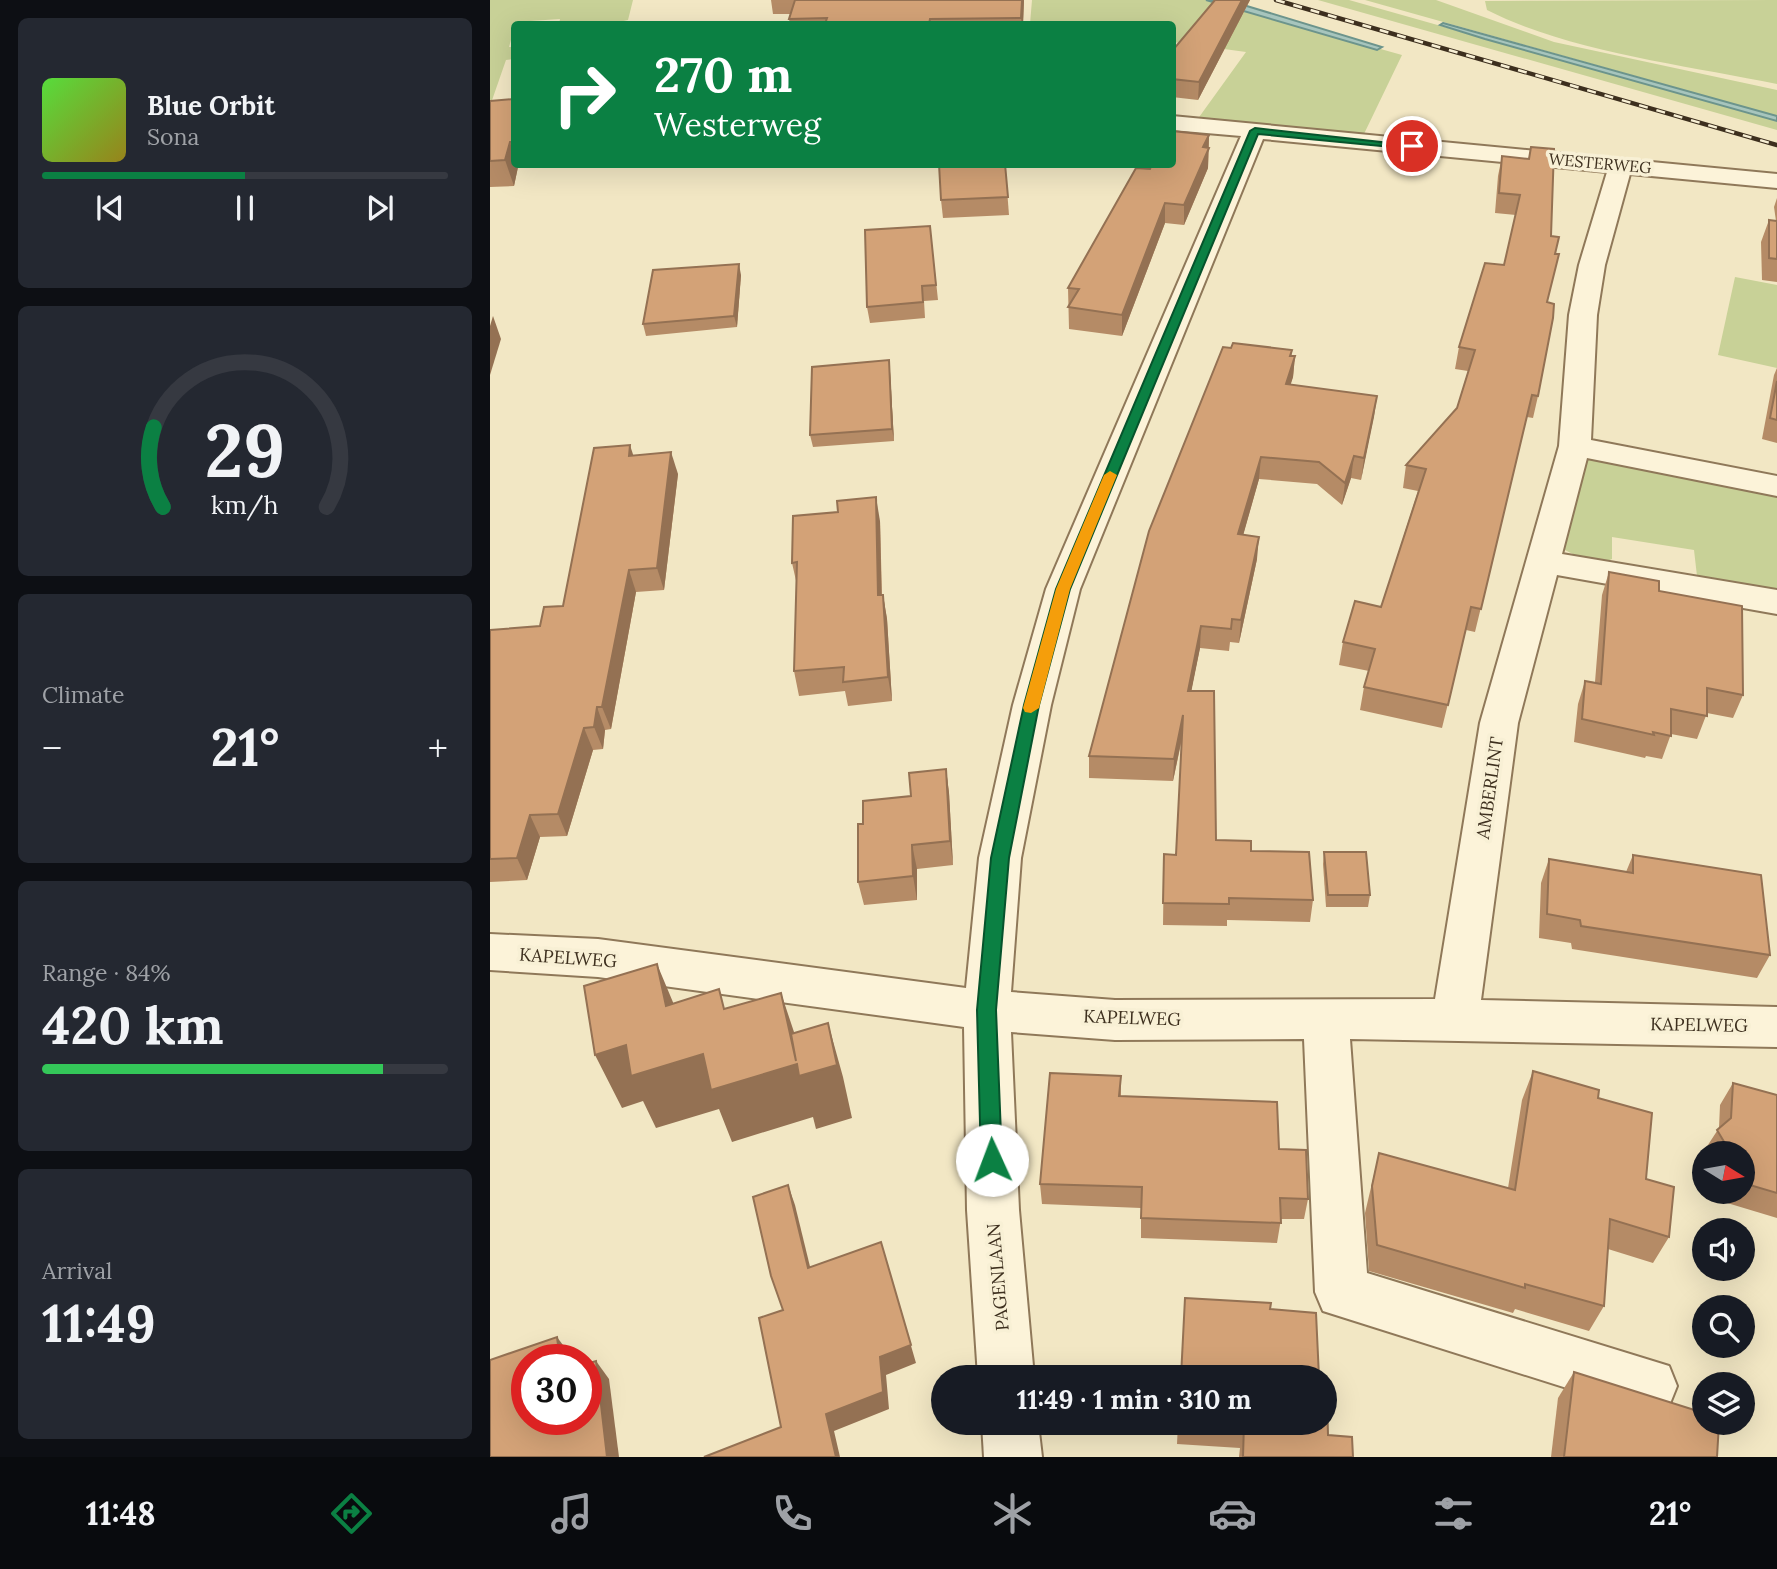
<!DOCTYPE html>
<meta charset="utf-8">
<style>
:root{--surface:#171b24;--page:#242831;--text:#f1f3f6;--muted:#9ea1a6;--line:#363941;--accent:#0b8043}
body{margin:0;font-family:Lora,serif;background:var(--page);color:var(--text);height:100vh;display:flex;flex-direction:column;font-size:26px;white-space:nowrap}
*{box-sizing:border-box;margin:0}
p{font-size:23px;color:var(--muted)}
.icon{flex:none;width:38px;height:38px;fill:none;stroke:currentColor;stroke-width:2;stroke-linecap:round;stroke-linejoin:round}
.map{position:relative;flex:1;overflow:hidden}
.details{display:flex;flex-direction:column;gap:18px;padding:18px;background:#0d0f14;width:490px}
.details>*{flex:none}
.banner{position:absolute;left:21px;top:21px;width:665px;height:147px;border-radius:7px;box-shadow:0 7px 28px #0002;background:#0b8043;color:#fff;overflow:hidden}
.needle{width:46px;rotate:101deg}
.fabs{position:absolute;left:1202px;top:1141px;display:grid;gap:14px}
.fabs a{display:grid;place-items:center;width:63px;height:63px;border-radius:50%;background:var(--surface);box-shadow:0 7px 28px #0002;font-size:35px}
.speed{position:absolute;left:21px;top:1344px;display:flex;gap:14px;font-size:35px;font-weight:700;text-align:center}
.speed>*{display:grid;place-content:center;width:91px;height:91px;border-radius:50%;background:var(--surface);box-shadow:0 7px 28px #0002;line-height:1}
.speed .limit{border:10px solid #d22;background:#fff;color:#111}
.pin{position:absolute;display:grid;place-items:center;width:60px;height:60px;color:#fff;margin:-30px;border:4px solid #fff;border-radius:50%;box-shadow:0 2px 7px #0007}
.me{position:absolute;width:77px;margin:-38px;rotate:358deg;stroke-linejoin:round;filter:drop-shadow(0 0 5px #0008)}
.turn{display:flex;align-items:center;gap:24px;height:147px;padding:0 28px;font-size:32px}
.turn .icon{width:91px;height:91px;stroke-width:2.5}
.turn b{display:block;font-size:49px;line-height:60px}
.big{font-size:52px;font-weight:700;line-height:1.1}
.details .tile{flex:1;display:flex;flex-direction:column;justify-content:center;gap:10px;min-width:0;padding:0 24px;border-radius:10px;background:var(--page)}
.details .dial{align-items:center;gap:0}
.dial svg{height:182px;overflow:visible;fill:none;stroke:var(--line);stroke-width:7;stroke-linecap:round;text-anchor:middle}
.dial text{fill:var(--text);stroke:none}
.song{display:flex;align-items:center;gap:21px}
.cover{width:84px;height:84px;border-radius:10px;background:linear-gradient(135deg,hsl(110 70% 55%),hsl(50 70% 35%))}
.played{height:7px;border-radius:4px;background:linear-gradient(90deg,var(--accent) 50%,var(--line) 50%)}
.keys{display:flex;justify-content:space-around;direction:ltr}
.heat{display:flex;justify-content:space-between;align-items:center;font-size:38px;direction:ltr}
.charge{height:10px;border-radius:5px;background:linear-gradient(90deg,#34c759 84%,var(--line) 0)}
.trip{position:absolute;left:441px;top:1365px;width:406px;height:70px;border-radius:35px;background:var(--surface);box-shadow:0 7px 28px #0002;font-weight:700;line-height:70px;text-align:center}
.menu{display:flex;height:112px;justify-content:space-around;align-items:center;background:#090b0e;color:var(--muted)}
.menu .icon{width:49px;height:49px}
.menu .selected{color:var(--accent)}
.menu b{font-size:32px;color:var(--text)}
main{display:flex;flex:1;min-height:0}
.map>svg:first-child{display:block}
.green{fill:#c8d197}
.water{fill:#a7c5bd;stroke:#6c948c;stroke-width:2}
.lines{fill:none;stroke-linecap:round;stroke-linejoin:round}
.minor-casing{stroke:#8f7859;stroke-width:4}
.minor{fill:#fcf3d9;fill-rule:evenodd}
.rail-casing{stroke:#3d2f1e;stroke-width:4.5}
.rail{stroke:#f8f0d5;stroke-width:2.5;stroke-dasharray:9;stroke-linecap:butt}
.wall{fill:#b58b66}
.shaded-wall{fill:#947153}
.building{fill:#d3a277;stroke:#947153;stroke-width:2}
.route{fill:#0b8043;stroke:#07532c;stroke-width:2}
.slow{fill:#f59e0b}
.labels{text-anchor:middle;stroke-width:7;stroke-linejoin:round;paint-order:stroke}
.far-street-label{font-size:16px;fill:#3d2f1e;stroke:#f8f0d5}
.street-label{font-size:18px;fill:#3d2f1e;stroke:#f8f0d5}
</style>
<main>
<section class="details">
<div class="tile">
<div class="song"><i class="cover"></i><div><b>Blue Orbit</b><p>Sona</p></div></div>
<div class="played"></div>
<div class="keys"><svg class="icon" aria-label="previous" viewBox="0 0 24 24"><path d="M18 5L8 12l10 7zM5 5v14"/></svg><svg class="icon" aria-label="pause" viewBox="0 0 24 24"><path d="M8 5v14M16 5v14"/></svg><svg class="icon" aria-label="next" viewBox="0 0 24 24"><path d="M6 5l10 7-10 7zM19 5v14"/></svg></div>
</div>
<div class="tile dial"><svg viewBox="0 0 100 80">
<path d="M14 69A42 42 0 1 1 86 69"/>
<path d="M14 69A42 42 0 0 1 10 34" stroke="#0b8043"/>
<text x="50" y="56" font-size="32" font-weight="700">29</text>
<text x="50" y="72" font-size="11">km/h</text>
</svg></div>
<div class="tile"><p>Climate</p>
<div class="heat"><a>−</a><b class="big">21°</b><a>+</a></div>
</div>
<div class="tile"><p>Range · 84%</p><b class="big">420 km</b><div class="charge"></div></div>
<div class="tile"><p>Arrival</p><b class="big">11:49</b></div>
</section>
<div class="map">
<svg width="1287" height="1457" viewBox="0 0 1287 1457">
<rect width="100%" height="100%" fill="#f2e7c4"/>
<g class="green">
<polygon points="0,0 143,0 138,20 129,22 69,24 70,19 26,22 19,47 24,47 24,59 16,60 0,106"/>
<polygon points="542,0 716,0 912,55 873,136 707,120 756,52 683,42 682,24 540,24"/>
<polygon points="828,0 859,0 1287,121 1287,130"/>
<polygon points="875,0 946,0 1064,42 1287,90 1287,116"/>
<path d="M1287,0V84C1196,65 1080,52 997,10L995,1Z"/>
<polygon points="1245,277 1287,285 1287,368 1228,355"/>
<path d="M1108,458L1287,493V592L1207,576L1204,550L1122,537V559C1105,567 1091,558 1075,550L1072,540L1089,467L1097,460Z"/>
</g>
<g class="water">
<polygon points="716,0 737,0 892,47 887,50"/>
<polygon points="953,23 1287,116 1287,121 995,39 950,25"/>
</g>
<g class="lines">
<defs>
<g id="minor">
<path d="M682,116L1287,174V188L1140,174L1115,265L1107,315L1101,440L1287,476V496L1097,458L1072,554L1287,590V614L1067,575L1028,723L991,1000L1287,1007V1047L860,1039L877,1273L1179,1366L1187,1386L1179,1406L1159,1414L833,1311L825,1292L814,1039L625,1040L521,1032L529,1210L544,1377H488L477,1210L474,1027L108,977L0,970V934L108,939L476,988L489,858L523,705L556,589L751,136L682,130ZM773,139L1117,172L1089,265L1079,315L1069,446L990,723L945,999L625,1000L521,992L531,858L561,705L590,589Z"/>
<polygon points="492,1423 548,1423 552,1457 494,1457"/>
</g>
</defs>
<use href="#minor" class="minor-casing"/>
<use href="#minor" class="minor"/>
<defs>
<polyline id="rail" points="786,0 1287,145"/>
</defs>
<use href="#rail" class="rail-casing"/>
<use href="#rail" class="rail"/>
</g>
<g class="wall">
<polygon points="281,0 534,0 533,24 300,24 299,19 301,14 283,14"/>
<polygon points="725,0 760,0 708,100 682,97 682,51"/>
<polygon points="24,99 24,164 69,164 28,167 24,186 0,187 0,101"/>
<polygon points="719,135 718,168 694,225 675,223 632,336 579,329 578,288 660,169"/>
<polygon points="1012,156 1039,159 1057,303 1048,396 1043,418 1037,417 985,632 976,630 952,728 870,710 874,687 879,671 849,665 853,642 891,607 928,491 913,488 916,465 967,408 978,371 965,369 969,347 1014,265 1026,215 1005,213 1008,176"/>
<polygon points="515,164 519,215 453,218 451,200"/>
<polygon points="1287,198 1287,282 1272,280 1271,242 1279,220 1286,221 1284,207"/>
<polygon points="440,226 448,300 434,301 435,318 380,323 377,307"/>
<polygon points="251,275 247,327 156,336 153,324"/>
<polygon points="741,348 802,350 801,356 805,356 803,377 800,385 887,396 871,480 861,478 852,505 827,484 769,479 753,535 767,559 749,643 740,642 739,651 710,648 701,691 726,840 761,851 823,900 820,922 737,920 737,926 673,925 674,854 686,855 692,739 683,781 599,778 599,756"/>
<polygon points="1287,368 1287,443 1272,439 1284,375"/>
<polygon points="400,372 404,441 323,447 320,435"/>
<polygon points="143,455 188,474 174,590 146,592 121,729 115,730 113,749 103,750 77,836 50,837 37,880 0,882 0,630 50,626 73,606"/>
<polygon points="390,521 392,595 393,595 397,619 402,701 358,706 355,691 309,696 304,671 307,585 302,563"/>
<polygon points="1119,572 1169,591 1253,695 1243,718 1217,713 1207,739 1181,734 1172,759 1156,756 1155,758 1084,742 1088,704 1095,681 1105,682 1112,595"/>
<polygon points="456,769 459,793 463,865 427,869 427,900 374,905 368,882 373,824 421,796"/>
<polygon points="834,852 880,895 878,907 836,907 833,864"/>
<polygon points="1143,855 1280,955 1267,978 1082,949 1081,943 1049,938 1051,883 1059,859 1136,872"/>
<polygon points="1043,1071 1108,1098 1156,1179 1179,1237 1163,1263 1118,1249 1114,1306 1099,1331 1025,1309 1023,1313 879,1271 875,1213 889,1153 1018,1188 1032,1100"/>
<polygon points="631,1076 631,1096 789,1149 818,1199 814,1219 791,1219 787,1243 651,1238 651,1208 552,1204 550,1184"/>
<polygon points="1243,1083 1287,1095 1287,1218 1224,1199 1225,1192 1253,1192 1253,1153 1216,1153 1214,1151 1229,1128 1230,1105"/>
<polygon points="1084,1372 1227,1457 1061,1457 1068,1398"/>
<polygon points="688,1423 835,1423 838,1435 863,1457 749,1457 750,1448 687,1444"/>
</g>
<g class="shaded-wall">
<polygon points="532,0 534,0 533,24 532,24 531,18"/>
<polygon points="752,0 760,0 708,100 709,82"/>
<polygon points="719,135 718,168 694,225 694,205 713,147"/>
<polygon points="20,142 24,155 24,164 28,164 28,167 24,186 15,160"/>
<polygon points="675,203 675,223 632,336 632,315"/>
<polygon points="249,264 251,275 247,327 244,316"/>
<polygon points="3,316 11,339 0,375 0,326"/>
<polygon points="802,350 800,371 805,356 803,377 794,406 796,384"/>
<polygon points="399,360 400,372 404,441 402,429"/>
<polygon points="887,396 884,417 871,480 874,458"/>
<polygon points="140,445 147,467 139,456"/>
<polygon points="181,452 188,474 174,590 167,568"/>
<polygon points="864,456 861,478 852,505 855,483"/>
<polygon points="771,457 769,479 747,557 748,534"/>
<polygon points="386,497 390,521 392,619 388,595"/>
<polygon points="769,537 767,559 749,643 751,620"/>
<polygon points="139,570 146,592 121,729 112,707"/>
<polygon points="393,595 397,619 402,701 398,677"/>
<polygon points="711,626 710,648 697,713 698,691"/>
<polygon points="107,707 115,730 113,749 104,727"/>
<polygon points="693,715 692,737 683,781 684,759"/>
<polygon points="94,728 103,750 77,836 68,814"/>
<polygon points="456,769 459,793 463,865 460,841"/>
<polygon points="40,815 50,837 37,880 27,858"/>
<polygon points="422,845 427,869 427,900 423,876"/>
<polygon points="167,964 190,1019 213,1054 306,1061 291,993 309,1047 338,1023 353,1077 362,1118 326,1129 323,1117 242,1142 229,1109 166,1128 153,1101 132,1108 105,1055 136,1045 176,1006"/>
<polygon points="298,1185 305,1205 325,1287 318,1268"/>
<polygon points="391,1242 426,1363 396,1375 399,1409 344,1431 350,1457 346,1457 336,1414 390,1357"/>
<polygon points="67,1337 81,1356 82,1360 70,1360"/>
<polygon points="106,1361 119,1379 129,1457 117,1457"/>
</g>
<g class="building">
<polygon points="305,0 532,0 531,18 440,19 439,24 335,24 337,18 299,19"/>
<polygon points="725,0 752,0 709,82 682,79 682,51"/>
<polygon points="24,99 24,142 20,142 15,160 0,161 0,101"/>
<polygon points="682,131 719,135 713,147 719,148 694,205 675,203 632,315 578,307 589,289 578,288 646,168 660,169 662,164 682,164"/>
<polygon points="1041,147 1064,149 1061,236 1069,237 1065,254 1069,254 1057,302 1064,304 1063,318 1048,396 1042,395 991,609 981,607 958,705 874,687 885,649 853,642 865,601 891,607 936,469 916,465 967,408 985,350 969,347 995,263 1014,265 1030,195 1009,193 1012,156 1039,159"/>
<polygon points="449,164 515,164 518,197 451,200"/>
<polygon points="1279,220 1287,221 1287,259 1279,258"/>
<polygon points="440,226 446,285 432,286 433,302 377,307 375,230"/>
<polygon points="249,264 244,316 153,324 163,270"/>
<polygon points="743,343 802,350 800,356 805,356 796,384 887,396 874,458 864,456 855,483 829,462 771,457 748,534 769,537 751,620 742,619 741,629 711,626 698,691 724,691 726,840 761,841 761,851 819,852 823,900 739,898 739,904 673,903 674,854 686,855 693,715 684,759 599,756 659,531 733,347 741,348"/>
<polygon points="399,360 402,429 320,435 322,367"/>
<polygon points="1287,381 1287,420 1280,418"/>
<polygon points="140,445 139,456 181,452 167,568 139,570 112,707 107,707 104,727 94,728 68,814 40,815 27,858 0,859 0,630 50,626 54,607 73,606 104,448"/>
<polygon points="386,497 388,595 393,595 398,677 353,682 354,667 304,671 307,562 302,563 303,516 348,512 347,501"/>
<polygon points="1119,572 1169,581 1169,591 1252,606 1253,695 1217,688 1217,716 1181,709 1181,736 1163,732 1164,735 1092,719 1095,681 1111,684"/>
<polygon points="456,769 460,841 422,845 423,876 368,882 368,824 373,824 373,801 421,796 419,773"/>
<polygon points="834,852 876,852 880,895 838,895"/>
<polygon points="1143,855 1271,875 1280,955 1091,926 1090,920 1057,914 1059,859 1143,873"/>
<polygon points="167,964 176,1006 229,989 234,1009 291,993 306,1061 301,1034 338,1023 347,1065 309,1076 307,1064 221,1090 213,1054 141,1076 136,1045 105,1055 94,986"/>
<polygon points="1043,1071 1109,1090 1108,1098 1162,1113 1156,1179 1184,1187 1179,1237 1120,1219 1114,1306 1035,1284 1035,1288 887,1245 882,1186 889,1153 1025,1190"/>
<polygon points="560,1073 631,1076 629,1096 787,1102 789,1149 816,1150 818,1199 790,1198 791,1223 651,1218 652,1187 550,1184"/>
<polygon points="1243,1083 1287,1095 1287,1193 1253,1183 1253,1153 1239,1153 1239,1150 1227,1130 1241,1118"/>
<polygon points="298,1185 318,1268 391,1242 421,1345 390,1357 393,1392 336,1414 346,1457 214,1457 291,1427 269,1318 293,1310 281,1276 263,1197"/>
<polygon points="695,1298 781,1303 780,1309 826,1313 829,1377 691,1377"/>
<polygon points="67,1337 70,1360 37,1360 37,1419 96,1419 96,1364 106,1361 117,1457 0,1457 0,1360"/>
<polygon points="1084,1372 1214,1413 1214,1423 1229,1423 1227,1457 1074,1457"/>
<polygon points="835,1395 837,1395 838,1435 862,1437 863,1457 753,1457 754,1423 835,1423"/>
</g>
<polygon class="route" points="765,128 927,146 922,149 768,134 580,589 549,705 519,858 506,1010 512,1160 509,1167 502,1170 494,1167 491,1160 487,1010 501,858 534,705 566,589 760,131"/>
<polygon class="slow" points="620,471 627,475 580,589 549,708 541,713 535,712 533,708 566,589 614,475"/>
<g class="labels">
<g class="far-street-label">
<text transform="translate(1110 163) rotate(5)" y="6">WESTERWEG</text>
</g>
<g class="street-label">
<text transform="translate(1000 788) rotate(-82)" y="6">AMBERLINT</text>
<text transform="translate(78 958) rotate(4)" y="6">KAPELWEG</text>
<text transform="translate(642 1018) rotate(2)" y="6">KAPELWEG</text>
<text transform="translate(1209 1025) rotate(1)" y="6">KAPELWEG</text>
<text transform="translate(508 1277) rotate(-95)" y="6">PAGENLAAN</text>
</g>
</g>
</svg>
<div class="fabs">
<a><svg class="needle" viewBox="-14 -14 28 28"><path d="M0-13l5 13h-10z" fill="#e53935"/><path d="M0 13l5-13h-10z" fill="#9ea1a6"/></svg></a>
<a><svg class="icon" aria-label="sound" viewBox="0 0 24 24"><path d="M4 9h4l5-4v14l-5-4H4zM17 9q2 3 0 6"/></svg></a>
<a><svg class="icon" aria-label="search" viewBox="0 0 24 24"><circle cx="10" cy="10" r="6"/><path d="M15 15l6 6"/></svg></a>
<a><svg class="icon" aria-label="layers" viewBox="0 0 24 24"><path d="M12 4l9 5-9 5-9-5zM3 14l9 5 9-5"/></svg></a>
</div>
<div class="speed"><div class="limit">30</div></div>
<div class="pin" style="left:922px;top:146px;background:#d93025"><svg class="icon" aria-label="arrive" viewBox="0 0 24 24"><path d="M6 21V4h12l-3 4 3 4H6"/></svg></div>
<svg class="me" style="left:502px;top:1160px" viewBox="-20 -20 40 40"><circle r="19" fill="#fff"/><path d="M0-13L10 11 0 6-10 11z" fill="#0b8043"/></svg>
<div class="trip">11:49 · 1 min · 310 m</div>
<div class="banner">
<div class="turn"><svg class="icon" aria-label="right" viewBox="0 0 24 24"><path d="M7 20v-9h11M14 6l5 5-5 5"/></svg><div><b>270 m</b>Westerweg</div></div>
</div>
</div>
</main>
<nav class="menu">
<b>11:48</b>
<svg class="icon selected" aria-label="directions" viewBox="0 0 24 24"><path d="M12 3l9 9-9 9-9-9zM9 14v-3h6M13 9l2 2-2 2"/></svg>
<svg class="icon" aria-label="music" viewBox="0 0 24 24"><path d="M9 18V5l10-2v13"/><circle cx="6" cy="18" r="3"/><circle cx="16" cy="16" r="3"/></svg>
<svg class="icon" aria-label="phone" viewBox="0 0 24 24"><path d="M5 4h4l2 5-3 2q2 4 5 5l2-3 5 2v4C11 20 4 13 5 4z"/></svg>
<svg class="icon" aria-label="climate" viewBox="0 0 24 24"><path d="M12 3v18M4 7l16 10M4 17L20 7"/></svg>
<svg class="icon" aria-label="car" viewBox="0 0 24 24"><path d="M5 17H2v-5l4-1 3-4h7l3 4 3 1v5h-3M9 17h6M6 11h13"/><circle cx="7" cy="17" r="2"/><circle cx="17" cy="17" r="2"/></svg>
<svg class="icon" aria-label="filters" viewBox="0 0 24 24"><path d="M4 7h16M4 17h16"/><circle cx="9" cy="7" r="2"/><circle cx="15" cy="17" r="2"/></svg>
<b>21°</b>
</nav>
